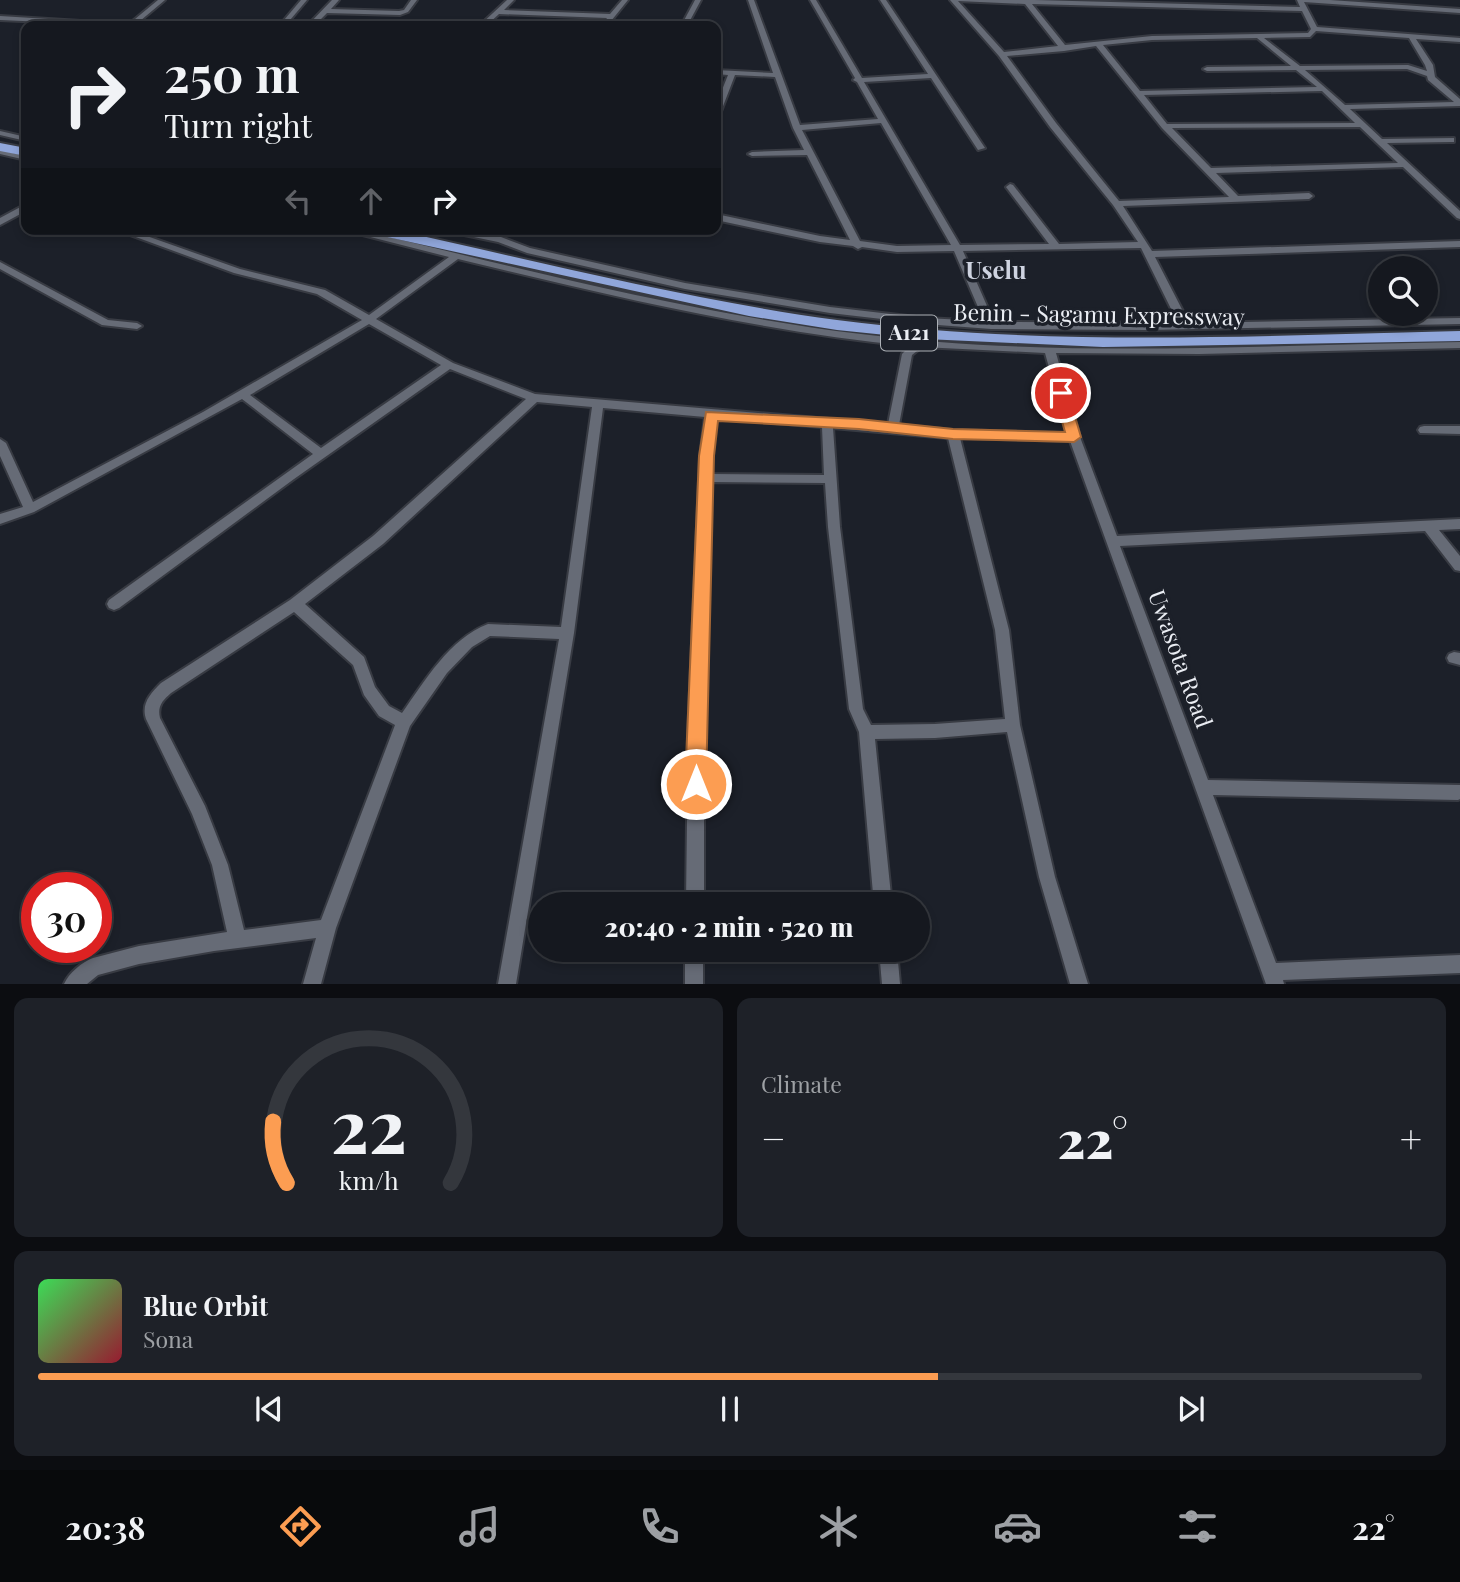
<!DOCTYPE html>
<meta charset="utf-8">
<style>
:root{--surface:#15181f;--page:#1e2128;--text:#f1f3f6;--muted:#9da0a4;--line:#34373d;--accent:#fc9d52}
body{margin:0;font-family:"Playfair Display",serif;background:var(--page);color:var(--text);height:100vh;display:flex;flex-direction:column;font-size:26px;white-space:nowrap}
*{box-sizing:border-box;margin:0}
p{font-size:23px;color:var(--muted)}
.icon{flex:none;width:38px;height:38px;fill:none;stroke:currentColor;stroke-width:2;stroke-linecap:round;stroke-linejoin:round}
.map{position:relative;height:984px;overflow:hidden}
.panel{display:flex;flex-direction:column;gap:14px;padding:14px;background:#0c0d11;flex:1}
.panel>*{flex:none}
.hud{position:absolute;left:21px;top:21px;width:700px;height:214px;border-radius:14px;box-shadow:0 4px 10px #0003,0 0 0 2px var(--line);background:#15181f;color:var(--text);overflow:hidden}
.controls{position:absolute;left:1368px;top:256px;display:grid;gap:14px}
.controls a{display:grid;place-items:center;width:70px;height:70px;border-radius:50%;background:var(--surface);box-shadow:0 4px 10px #0003,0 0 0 2px var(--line);font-size:35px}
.speed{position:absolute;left:21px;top:872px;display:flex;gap:14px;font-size:35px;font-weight:700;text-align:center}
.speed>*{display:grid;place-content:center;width:91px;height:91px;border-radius:50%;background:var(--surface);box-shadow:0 4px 10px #0003,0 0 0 2px var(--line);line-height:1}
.speed .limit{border:10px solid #d22;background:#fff;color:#111}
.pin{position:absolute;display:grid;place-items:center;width:60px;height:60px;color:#fff;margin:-30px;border:4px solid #fff;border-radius:50%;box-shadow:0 2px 7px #0007}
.me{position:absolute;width:77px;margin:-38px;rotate:0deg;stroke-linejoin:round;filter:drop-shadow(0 0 5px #0008)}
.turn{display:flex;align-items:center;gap:24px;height:147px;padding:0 28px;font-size:32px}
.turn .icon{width:91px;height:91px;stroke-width:2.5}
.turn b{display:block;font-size:49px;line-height:60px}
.lanes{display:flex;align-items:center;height:66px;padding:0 28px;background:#0003;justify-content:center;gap:35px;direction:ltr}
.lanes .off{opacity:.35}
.big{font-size:52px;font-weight:800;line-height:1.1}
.panel .widget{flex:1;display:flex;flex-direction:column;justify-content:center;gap:10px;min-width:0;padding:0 24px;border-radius:14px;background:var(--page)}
.panel .dial{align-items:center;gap:0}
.dial svg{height:182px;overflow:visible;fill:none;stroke:var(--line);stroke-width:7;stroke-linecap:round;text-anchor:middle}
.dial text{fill:var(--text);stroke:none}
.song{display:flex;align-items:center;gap:21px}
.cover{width:84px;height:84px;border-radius:10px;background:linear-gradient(135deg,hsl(130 70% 55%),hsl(350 70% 35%))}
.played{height:7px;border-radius:4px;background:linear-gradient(90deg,var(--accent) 65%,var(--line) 65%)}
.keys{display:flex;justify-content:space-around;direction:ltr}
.heat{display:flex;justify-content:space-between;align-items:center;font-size:38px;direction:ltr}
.panel .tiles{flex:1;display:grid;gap:14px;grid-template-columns:1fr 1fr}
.widget:last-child{grid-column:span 2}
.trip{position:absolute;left:528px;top:892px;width:402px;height:70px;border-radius:35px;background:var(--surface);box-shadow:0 4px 10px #0003,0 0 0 2px var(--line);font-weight:800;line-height:70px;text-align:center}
.tab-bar{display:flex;height:112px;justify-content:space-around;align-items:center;background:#080a0c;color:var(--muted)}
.tab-bar .icon{width:49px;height:49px}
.tab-bar .current{color:var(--accent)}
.tab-bar b{font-size:32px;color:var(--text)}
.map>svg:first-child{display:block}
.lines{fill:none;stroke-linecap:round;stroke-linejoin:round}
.minor-casing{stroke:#383b43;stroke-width:4}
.trunk-casing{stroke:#383b43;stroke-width:4}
.minor{fill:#666b76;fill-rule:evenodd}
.trunk{fill:#90a6da;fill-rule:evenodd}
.route{fill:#fc9d52;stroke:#a46635;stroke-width:2}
.labels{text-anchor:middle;stroke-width:7;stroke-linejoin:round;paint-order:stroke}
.shield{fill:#1c2029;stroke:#acb0b6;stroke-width:2}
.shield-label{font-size:21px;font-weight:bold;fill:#eaedf3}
.street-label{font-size:23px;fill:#eaedf3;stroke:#1c2029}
.far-district-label{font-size:24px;font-weight:bold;fill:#ced3e0;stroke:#1c2029}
</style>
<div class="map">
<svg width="1460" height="984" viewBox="0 0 1460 984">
<rect width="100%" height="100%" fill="#1c2029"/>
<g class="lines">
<defs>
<g id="minor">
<polygon points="158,0 165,0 134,26 0,20 0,16 129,24"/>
<polygon points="301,0 307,0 285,26 279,26"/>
<polygon points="332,0 339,0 331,9 399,11 404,10 411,0 417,0 408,12 400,15 327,13 314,26 307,26"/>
<polygon points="507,0 514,0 504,10 610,14 622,0 628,0 607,26 601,26 607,18 499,14 486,26 479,26"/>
<polygon points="695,0 701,0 687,26 681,26"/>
<path d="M748,0H754L800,125L878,119L857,82L853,80L855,78L810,0H816L862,78L928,74L880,0H886L985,148L978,150L931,78L864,82L960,245L1049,244L1006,187L1010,184L1013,185L1059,244L1138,242L1113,205L1050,127L999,56L950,0H1035L1300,7L1297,0H1330L1460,9V13L1304,2L1317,27L1460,38V42L1416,39L1433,65L1435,77L1460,99V106L1350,109L1382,139L1454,138V142H1451L1387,143L1460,211V219L1457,218L1403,167L1216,173L1238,196L1309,193L1313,196L1309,199L1123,206L1152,251L1460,241V247L1155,257L1189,323L1460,318V324L1147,330L991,329L925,324L830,313L685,289L527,253L498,242L445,231L444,229H463L501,237L530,248L685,283L830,307L925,318L984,321L954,251L897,252L862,247L858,249L853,246L820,242L716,220V214L820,236L850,240L807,155L752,156L748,154L752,152L804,150L793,128L775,77L735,75L720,114L716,116V105L728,75L716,74V70L773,73ZM958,1L1025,4L1058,46L1004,52ZM1032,4L1302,11L1311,29L1308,33L1152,36L1065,45ZM1316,31L1409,38L1425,65L1427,71L1408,65L1300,66L1264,38L1310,37ZM1257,38L1291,66L1207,67L1203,69L1207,71L1296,70L1317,87L1140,91L1103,45L1152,40ZM1096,46L1162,128L1229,197L1119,201L1056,123L1007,56L1064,51ZM1407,69L1427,76L1428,80L1454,102L1345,105L1305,70ZM1322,91L1355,123L1167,124L1144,95ZM881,123L951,245L897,246L860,241L802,130ZM1360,127L1398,163L1211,168L1172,128ZM1141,248L1178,323L994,322L963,251Z"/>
<polygon points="0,131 26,137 26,141 0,135"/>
<polygon points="0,150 26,156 26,160 0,154"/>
<polygon points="26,204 26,211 0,225 0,218"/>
<path d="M114,229H127L240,269L325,290L369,315L449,257L339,229H356C523,269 690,313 861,334C1057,359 1262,345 1460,342V348L1199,354L1056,353L1080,437L1117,536L1460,519V529L1439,530L1460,556V571L1455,570L1425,531L1120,546L1208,780L1460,785V799L1458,800L1213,795L1276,963L1460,955V973L1283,980L1284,984H1266L1070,441L960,438L1009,630L1020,725L1055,877L1088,984H1070L1039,877L1007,732L935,738L875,739L892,905H874L859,732L849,709L828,527L825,483L711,482L704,736V905H686L688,736L700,456L705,417L603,408L574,633L516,984H498L559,639L490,636L472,647L447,673L410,726L336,928L321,984H303L316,938L214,951L139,964L98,975L87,984H64C69,973 82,962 93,958L139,946L227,932L212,865L192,814L146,719C141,704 150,694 161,683L290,600L373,536L526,399L450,369L294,479L119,608L114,610L109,608L107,604L109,600L313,454L242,399L34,512L0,524V514L23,507L0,456V439L6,443L33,502L203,412L362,320L317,294L234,273ZM458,259C607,295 757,331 910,346L902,354L888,424L535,394L453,363L376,319ZM369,324L441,365L321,448L250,395ZM922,347L1045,353L1067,433L953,430L899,425L912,355ZM537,402L592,407L561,627L488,624C449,639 425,681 402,713L389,706L375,687L364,657L305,604L383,544ZM716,418L822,427L824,475L711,474ZM833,428L948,438L995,630L1005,719L935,724L871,725L863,709L840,527ZM294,612L353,665L364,695L379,716L395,725L321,920L244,930L228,865L205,806L160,718C157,706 163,700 171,693Z"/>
<polygon points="0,262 108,320 137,323 142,326 137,329 102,325 0,269"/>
<polygon points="1424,426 1460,426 1460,434 1420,433 1418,430 1420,427"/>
<polygon points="1454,652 1460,653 1460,665 1449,662 1447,658 1449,654"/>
<rect x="685" y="950" width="18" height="34"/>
<polygon points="879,950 897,950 900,984 882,984"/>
</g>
<g id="trunk">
<polygon points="0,143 26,148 26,156 0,151"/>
<path d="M362,229H390C537,261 689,300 837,320C1043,347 1253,336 1460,331V341L1103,347L925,339L837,330L749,316L369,233Z"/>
</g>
</defs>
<use href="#minor" class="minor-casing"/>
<use href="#trunk" class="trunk-casing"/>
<use href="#minor" class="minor"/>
<use href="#trunk" class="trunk"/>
</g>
<polygon class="route" points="1061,388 1068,393 1081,437 1074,442 953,439 859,429 718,421 714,456 706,784 703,791 696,794 688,791 685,784 699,456 706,412 859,419 953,429 1065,432 1054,393"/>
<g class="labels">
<rect class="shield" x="881" y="315.5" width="56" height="35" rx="5"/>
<g class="shield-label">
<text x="909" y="340">A121</text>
</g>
<g class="street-label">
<text transform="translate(1099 315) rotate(1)" y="8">Benin - Sagamu Expressway</text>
<text transform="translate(1180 659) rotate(70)" y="8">Uwasota Road</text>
</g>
<g class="far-district-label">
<text x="996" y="279">Uselu</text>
</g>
</g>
</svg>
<div class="controls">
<a><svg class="icon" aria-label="search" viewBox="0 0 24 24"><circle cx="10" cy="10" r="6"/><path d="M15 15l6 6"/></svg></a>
</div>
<div class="speed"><div class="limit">30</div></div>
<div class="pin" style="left:1061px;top:393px;background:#d93025"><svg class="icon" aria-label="arrive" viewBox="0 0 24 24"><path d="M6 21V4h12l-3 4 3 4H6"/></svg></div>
<svg class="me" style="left:696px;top:784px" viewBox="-20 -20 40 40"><circle r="17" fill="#fc9d52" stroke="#fff" stroke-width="3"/><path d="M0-11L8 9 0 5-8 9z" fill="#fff"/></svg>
<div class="trip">20:40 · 2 min · 520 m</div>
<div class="hud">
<div class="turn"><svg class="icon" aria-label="right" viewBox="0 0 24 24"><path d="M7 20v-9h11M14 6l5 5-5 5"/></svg><div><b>250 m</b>Turn right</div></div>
<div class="lanes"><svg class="icon off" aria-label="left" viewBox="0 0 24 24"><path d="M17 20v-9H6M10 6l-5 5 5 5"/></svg><svg class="icon off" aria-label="ahead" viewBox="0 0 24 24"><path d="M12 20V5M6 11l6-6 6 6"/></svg><svg class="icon" aria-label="right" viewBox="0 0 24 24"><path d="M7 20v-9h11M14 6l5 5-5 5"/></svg></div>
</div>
</div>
<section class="panel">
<div class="tiles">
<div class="widget dial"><svg viewBox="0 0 100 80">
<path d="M14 69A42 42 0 1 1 86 69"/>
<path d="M14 69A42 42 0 0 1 8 42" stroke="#fc9d52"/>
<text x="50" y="56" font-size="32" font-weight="700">22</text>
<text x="50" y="72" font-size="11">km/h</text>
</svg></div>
<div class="widget"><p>Climate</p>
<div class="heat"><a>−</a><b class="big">22°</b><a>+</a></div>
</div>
<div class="widget">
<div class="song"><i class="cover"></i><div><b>Blue Orbit</b><p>Sona</p></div></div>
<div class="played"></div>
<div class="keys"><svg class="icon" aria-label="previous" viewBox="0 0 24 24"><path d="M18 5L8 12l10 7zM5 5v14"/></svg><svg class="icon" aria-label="pause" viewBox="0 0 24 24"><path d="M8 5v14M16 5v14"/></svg><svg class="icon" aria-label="next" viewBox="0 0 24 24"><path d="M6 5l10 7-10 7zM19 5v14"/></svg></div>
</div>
</div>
</section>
<nav class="tab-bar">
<b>20:38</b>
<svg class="icon current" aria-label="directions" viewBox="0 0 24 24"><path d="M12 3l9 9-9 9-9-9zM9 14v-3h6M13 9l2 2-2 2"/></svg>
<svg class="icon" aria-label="music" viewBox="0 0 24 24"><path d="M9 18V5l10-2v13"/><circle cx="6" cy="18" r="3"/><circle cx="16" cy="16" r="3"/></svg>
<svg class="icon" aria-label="phone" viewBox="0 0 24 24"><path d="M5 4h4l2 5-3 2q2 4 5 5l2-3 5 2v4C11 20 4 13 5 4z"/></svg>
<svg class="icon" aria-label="climate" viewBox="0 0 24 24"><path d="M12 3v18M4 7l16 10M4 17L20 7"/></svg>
<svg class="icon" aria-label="car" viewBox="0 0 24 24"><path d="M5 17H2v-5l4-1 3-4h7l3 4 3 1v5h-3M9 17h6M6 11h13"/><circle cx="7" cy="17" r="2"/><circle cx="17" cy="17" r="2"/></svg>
<svg class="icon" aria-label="filters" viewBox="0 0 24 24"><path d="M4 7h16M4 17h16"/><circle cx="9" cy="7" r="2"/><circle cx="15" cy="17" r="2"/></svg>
<b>22°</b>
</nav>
